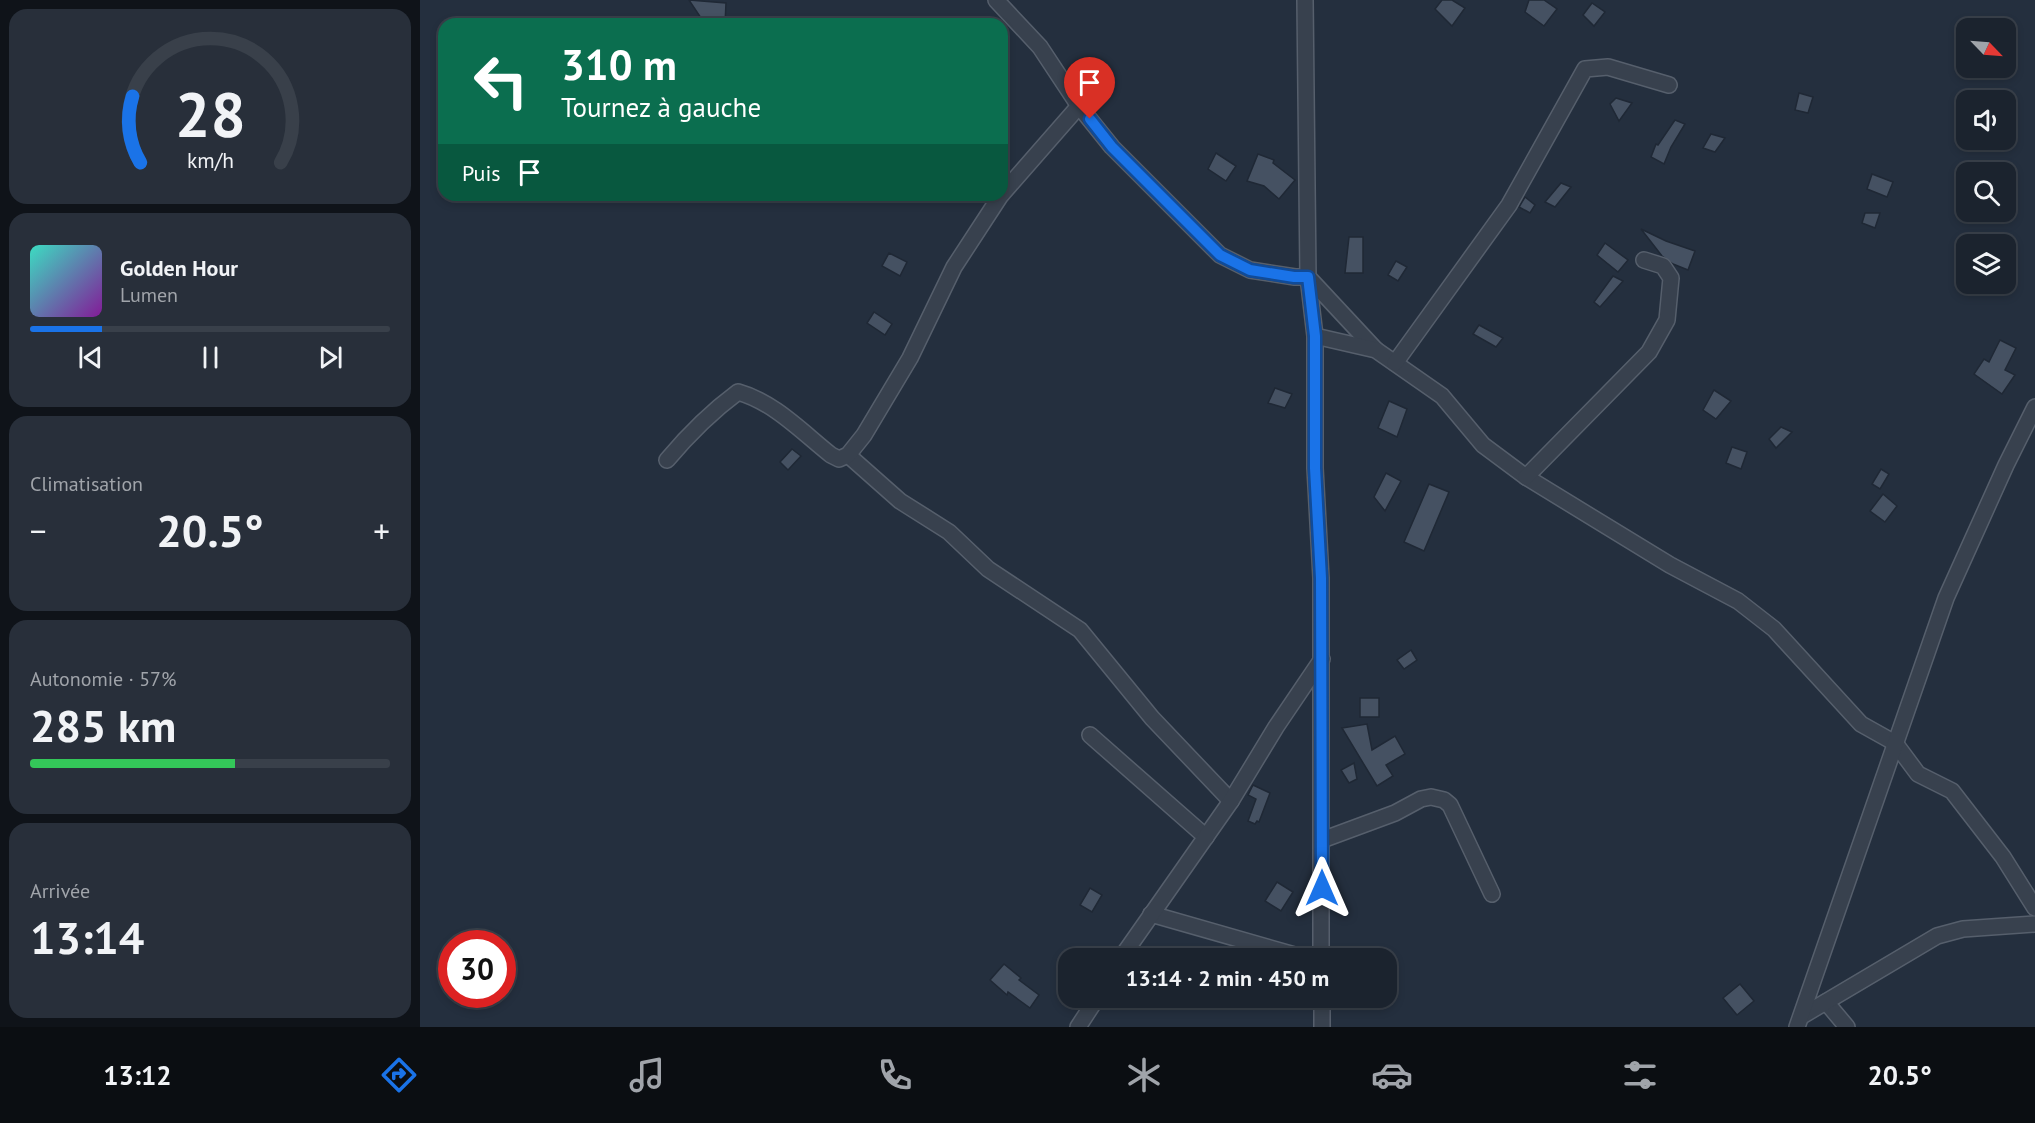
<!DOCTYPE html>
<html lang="fr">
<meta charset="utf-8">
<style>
:root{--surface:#1b232e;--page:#282f3a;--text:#f1f3f6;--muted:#a0a4aa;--line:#39404a;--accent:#1a73e8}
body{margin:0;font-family:"PT Sans",sans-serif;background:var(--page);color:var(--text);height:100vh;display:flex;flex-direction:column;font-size:22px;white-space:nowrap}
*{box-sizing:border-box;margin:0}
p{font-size:20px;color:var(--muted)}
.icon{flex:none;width:33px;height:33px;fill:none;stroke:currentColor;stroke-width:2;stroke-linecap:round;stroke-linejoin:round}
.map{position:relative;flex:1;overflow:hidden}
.panel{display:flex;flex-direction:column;gap:9px;padding:9px;background:#0f1319;width:420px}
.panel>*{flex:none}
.guide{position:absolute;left:18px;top:18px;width:570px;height:183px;border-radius:18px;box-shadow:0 3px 9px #0003,0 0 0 2px var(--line);background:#0b6e4f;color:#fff;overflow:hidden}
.needle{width:39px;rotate:115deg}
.buttons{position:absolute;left:1536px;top:18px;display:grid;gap:12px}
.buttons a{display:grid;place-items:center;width:60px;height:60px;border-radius:12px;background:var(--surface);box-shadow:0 3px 9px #0003,0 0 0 2px var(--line);font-size:30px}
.speed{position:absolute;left:18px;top:930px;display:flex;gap:12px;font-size:30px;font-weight:700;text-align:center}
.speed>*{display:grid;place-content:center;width:78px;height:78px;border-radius:50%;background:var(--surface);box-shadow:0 3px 9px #0003,0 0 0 2px var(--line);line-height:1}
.speed .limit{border:9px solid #d22;background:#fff;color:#111}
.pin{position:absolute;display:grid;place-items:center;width:51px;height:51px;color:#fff;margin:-62px -26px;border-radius:50% 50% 50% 0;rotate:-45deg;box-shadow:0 0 6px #0007}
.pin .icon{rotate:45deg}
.me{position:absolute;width:66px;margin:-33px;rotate:0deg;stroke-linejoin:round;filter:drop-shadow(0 0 4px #0008)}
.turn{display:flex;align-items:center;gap:21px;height:126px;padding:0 24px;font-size:27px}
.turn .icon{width:78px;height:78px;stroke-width:2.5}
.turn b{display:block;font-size:42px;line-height:51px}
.then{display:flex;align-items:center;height:57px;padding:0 24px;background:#0003;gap:12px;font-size:22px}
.big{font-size:45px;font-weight:600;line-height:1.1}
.panel .card{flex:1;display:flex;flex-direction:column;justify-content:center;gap:9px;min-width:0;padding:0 21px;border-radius:18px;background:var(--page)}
.panel .dial{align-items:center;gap:0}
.dial svg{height:156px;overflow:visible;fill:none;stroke:var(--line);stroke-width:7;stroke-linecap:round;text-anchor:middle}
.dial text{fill:var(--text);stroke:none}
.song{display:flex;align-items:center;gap:18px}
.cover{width:72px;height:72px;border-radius:9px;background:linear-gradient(135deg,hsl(170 70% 55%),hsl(290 70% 35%))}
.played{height:6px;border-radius:3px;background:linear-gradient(90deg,var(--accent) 20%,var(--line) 20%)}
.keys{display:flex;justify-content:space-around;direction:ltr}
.heat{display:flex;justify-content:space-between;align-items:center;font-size:33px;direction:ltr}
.charge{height:9px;border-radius:4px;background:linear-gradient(90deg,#34c759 57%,var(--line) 0)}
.trip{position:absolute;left:638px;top:948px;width:339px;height:60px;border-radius:18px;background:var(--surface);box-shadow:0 3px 9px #0003,0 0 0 2px var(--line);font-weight:600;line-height:60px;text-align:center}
.menu{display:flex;height:96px;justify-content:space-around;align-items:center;background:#0b0e12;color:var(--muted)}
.menu .icon{width:42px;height:42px}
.menu .selected{color:var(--accent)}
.menu b{font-size:27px;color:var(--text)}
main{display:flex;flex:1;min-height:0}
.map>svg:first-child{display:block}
.building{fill:#455162;stroke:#1f2835;stroke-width:1.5}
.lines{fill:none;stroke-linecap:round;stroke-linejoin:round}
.minor-casing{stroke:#565f6c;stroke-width:18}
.minor{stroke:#38414e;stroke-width:15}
.route-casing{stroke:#114b97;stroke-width:15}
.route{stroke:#1a73e8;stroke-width:10}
</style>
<main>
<section class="panel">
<div class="card dial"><svg viewBox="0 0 100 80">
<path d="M14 69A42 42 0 1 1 86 69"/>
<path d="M14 69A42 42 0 0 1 10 35" stroke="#1a73e8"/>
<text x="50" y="56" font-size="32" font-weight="700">28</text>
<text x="50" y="72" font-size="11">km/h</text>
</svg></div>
<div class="card">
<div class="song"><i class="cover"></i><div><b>Golden Hour</b><p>Lumen</p></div></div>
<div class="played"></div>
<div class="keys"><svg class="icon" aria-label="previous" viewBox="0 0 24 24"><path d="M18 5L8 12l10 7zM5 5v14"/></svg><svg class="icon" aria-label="pause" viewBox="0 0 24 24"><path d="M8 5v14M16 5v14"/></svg><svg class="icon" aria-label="next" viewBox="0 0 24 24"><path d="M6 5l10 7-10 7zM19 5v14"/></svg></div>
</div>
<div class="card"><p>Climatisation</p>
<div class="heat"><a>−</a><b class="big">20.5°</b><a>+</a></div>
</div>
<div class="card"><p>Autonomie · 57%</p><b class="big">285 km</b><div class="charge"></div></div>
<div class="card"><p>Arrivée</p><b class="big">13:14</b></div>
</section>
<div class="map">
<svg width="1615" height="1027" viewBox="0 0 1615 1027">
<rect width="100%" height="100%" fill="#242f3e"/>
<g class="building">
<polygon points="269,0 306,3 305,24 285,24"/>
<polygon points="1022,0 1032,0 1045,8 1032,26 1015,9"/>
<polygon points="1109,0 1124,0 1137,9 1124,26 1105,12"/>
<polygon points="1172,3 1185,12 1174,26 1163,15"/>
<polygon points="1379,93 1393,97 1388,113 1375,110"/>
<polygon points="1196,98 1212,103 1199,121 1190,104"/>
<polygon points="1255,120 1265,124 1251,147 1244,164 1231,157 1236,144 1238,145"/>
<polygon points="1291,134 1305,138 1295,152 1283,148"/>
<polygon points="796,153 816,166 806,181 788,169"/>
<polygon points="838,154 854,160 853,163 875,180 859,199 844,186 827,181"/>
<polygon points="1452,174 1473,182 1467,197 1447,189"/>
<polygon points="1141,183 1151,187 1135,207 1125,202"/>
<polygon points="1105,197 1115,205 1110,213 1099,207"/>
<polygon points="1445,213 1460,213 1455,228 1442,223"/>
<polygon points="1221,229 1246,241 1275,251 1268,270 1253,264 1242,256"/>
<polygon points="929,237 943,237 943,273 925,273"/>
<polygon points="1185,243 1208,260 1198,272 1177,255"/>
<polygon points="469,253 487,262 480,276 462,266"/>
<polygon points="976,261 987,267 978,281 968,275"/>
<polygon points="1193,276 1203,281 1180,307 1174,302"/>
<polygon points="454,312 472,324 465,335 447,323"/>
<polygon points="1059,325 1083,338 1076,347 1053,334"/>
<polygon points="1580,340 1596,348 1585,370 1595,375 1582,394 1554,374 1564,359 1569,362"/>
<polygon points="855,388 872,394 865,408 848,403"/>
<polygon points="1294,390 1311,401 1296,419 1283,410"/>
<polygon points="969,401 987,409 977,437 958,428"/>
<polygon points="1361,427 1372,432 1356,448 1349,439"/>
<polygon points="1312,447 1327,452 1321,469 1306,463"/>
<polygon points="372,449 381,456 368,470 360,462"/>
<polygon points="1461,469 1469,474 1460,489 1452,484"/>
<polygon points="966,473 981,481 965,511 954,497"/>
<polygon points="1009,484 1029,492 1004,551 984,542"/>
<polygon points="1463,494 1477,506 1465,522 1450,511"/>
<polygon points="991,650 997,660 984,669 977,660"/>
<rect x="940" y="698" width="19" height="19"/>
<polygon points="947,724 952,750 975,736 985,754 966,765 973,776 957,786 922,728"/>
<polygon points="934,763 937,779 929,783 921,770"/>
<polygon points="833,785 850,793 839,822 837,821 835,824 828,821 836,799 828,795"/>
<polygon points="857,882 873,892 861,911 845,901"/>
<polygon points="670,888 682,895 672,912 660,905"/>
<polygon points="584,964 601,978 599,980 619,995 610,1008 588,992 587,995 570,980"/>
<polygon points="1320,984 1334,1001 1317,1015 1303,998"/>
</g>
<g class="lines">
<defs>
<g id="minor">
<polyline points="576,0 620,47 659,106 692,147 800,255 830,270 875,277 888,277 956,350"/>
<polyline points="885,0 888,277 895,336 895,468 901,578 901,958"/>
<polyline points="582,194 659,106"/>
<polyline points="895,336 956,350 1022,396 1063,445 1106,477 1250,565 1318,601 1354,629 1441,724 1475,743 1498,774 1532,791 1583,857 1615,908"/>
<polyline points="975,363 1089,205 1165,69 1188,67 1249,85"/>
<polyline points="428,455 480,501 529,532 568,569 660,630 732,718 811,801"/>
<path d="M247,460C268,435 291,412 318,392C354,402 382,432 411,455L419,459L428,455L444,435L490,358L534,267L581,195"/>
<polyline points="1106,477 1229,352 1247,320 1251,278 1243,266 1224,260"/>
<polyline points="670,735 786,837"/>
<polyline points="902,840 975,813 1001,799 1011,797 1024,800 1030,805 1072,894"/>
<polyline points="731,914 885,958"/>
<polyline points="701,958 811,801 856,727 902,659"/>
<polyline points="902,998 902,1027"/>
<polyline points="1406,1002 1427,1027"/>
<polyline points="1382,1016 1517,936 1543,929 1615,924"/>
<polyline points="658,1027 677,998"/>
<polyline points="1377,1027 1526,598 1586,465 1615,407"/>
</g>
</defs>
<use href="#minor" class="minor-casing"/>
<use href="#minor" class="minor"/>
</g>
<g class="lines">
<defs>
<polyline id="route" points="670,119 692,147 800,255 830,270 874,277 888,277 895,336 895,468 901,578 902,888"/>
</defs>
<use href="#route" class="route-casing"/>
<use href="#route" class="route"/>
</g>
</svg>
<div class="buttons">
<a><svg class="needle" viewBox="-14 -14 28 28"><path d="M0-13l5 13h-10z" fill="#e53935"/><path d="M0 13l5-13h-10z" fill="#a0a4aa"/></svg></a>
<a><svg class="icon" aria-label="sound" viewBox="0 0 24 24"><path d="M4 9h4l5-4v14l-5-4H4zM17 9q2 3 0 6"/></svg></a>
<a><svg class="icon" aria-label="search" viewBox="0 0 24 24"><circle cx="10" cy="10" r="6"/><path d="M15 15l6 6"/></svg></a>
<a><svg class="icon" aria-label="layers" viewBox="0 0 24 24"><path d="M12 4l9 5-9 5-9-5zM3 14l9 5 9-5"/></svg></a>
</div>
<div class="speed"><div class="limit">30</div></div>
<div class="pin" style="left:670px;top:119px;background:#d93025"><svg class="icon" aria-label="arrive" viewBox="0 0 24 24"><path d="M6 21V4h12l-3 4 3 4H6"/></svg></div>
<svg class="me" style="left:902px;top:888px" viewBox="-20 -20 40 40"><path d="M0-17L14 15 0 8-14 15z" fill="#1a73e8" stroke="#fff" stroke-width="4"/></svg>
<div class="trip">13:14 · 2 min · 450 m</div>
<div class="guide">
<div class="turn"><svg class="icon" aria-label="left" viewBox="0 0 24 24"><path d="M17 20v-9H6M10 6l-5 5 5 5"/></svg><div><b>310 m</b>Tournez à gauche</div></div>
<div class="then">Puis<svg class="icon" aria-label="arrive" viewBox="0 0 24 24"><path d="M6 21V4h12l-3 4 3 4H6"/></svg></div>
</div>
</div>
</main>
<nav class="menu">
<b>13:12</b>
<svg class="icon selected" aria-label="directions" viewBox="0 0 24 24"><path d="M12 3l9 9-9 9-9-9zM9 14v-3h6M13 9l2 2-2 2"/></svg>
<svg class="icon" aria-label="music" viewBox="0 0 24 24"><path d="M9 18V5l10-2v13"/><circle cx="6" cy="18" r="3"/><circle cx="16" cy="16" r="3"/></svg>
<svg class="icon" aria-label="phone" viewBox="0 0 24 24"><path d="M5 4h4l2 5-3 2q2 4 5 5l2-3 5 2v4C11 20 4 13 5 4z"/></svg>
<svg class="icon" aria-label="climate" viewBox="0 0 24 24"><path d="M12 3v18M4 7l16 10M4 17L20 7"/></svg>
<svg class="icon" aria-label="car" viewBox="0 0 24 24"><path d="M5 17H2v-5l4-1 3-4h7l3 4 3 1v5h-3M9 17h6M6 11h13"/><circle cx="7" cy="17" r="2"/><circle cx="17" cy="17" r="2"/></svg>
<svg class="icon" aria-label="filters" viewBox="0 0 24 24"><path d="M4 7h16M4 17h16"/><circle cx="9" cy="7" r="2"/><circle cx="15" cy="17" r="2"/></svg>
<b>20.5°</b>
</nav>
